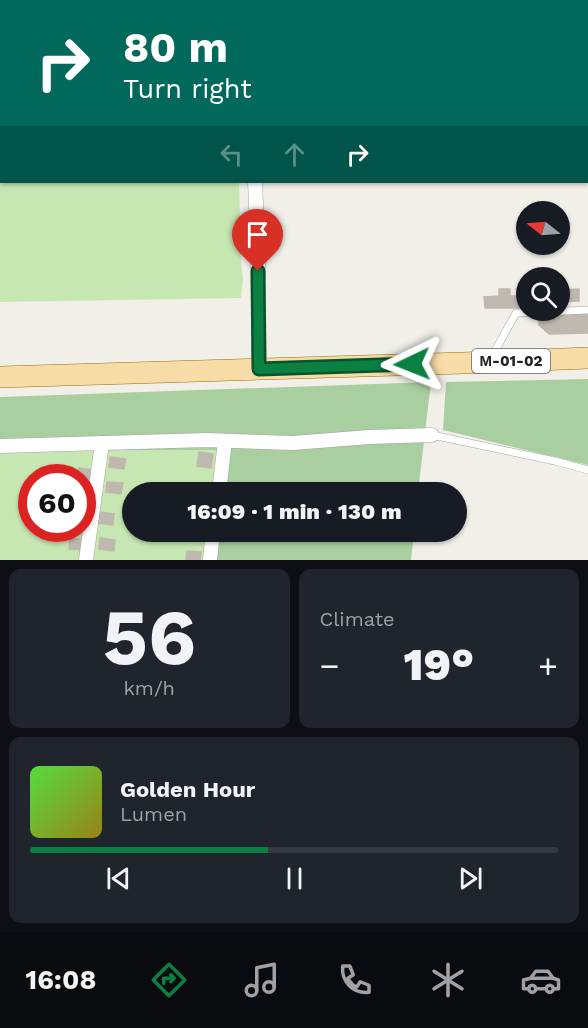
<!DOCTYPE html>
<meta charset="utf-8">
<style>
:root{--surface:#171b24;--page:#20242c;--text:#f1f3f6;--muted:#9ea1a6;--line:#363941;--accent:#0b8043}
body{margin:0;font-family:"Work Sans",sans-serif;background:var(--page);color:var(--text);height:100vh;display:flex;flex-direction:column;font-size:22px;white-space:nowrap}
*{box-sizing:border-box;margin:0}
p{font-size:20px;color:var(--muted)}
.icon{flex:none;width:33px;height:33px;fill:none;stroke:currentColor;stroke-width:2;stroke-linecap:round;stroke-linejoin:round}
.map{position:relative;height:560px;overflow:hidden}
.details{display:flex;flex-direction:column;gap:9px;padding:9px;background:#0d0f14;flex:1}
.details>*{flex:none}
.guide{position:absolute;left:0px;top:0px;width:588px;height:183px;box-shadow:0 2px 4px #0004;background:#00695c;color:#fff;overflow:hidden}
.needle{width:39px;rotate:287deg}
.controls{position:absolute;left:516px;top:201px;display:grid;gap:12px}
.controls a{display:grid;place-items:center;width:54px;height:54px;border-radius:50%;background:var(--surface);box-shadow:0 2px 4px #0004;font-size:30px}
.speed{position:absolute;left:18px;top:464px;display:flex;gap:12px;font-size:30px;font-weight:700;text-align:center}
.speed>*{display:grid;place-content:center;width:78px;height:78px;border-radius:50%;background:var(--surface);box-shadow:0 2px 4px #0004;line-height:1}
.speed .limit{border:9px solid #d22;background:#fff;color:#111}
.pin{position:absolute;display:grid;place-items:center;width:51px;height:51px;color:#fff;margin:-62px -26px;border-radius:50% 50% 50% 0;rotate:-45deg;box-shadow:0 0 6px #0007}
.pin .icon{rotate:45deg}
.me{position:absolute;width:66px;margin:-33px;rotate:268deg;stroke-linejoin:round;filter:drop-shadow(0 0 4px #0008)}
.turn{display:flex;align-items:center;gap:21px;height:126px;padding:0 24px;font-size:27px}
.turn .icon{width:78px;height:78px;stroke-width:2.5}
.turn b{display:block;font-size:42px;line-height:51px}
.lanes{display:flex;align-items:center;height:57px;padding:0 24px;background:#0003;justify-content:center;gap:30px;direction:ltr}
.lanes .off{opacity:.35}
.big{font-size:45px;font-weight:800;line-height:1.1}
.details .widget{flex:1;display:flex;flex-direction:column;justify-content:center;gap:9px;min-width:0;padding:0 21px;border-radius:12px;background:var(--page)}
.details .dial{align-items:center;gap:0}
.dial b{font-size:78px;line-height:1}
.song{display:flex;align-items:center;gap:18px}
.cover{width:72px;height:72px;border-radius:9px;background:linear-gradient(135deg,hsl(110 70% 55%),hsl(50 70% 35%))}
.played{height:6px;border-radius:3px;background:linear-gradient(90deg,var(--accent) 45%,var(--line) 45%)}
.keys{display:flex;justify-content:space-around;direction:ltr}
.heat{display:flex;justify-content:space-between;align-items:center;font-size:33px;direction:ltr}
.details .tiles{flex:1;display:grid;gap:9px;grid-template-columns:1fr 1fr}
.widget:last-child{grid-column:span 2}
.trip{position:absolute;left:122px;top:482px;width:345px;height:60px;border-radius:30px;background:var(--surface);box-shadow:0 2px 4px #0004;font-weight:800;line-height:60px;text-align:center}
.dock{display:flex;height:96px;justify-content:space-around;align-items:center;background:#090b0e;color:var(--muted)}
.dock .icon{width:42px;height:42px}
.dock .current{color:var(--accent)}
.dock b{font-size:27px;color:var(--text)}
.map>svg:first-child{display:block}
.grass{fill:#c7e7b2;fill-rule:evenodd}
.forest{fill:#a9cea0}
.building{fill:#beb8b1;stroke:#c2b7ab;stroke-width:1.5}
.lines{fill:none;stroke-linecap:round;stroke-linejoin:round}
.lane-casing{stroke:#a5a5a5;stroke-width:8}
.street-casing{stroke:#a5a5a5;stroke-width:15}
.primary-casing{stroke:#967409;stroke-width:22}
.lane{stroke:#fff;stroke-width:7}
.street{stroke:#fff;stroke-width:14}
.primary{stroke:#f7dca7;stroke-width:21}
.route-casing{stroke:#07532c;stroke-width:15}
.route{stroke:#0b8043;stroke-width:10}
.labels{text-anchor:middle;stroke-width:6;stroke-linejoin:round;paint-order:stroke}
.shield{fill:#fff;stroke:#646464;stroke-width:1.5}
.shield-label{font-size:15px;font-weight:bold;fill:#212121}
</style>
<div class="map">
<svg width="588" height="560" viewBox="0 0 588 560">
<rect width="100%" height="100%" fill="#f1efe8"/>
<g class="grass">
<polygon points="0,90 2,90 2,182 239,182 241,262 243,278 241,298 0,302"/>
<path d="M224,450L218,492H132V531H213L209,560H0V451ZM32,477H82V528H32Z"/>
</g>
<g class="forest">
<polygon points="588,379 588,465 443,430 446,382"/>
<polygon points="431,382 418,492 218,492 223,450 0,451 0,397"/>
<polygon points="213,531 414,531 411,560 209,560"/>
</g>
<g class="building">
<polygon points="499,289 510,289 510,296 521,296 522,308 485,308 484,297 499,296"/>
<polygon points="579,289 579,301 560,302 560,290"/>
<polygon points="588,313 588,333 549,334 539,325 539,321 543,314"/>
<polygon points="199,452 213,454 211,468 197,466"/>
<polygon points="110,457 126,459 124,469 109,467"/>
<polygon points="79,468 94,470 93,480 78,477"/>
<polygon points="107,482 123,483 121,494 106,492"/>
<polygon points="189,483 212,486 211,492 188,492"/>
<polygon points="99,512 114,514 113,525 97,523"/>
<polygon points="70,538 86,540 84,550 69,549"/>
<polygon points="100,538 115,540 114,551 99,549"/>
<polygon points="187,551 201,552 200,560 186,560"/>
</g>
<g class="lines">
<defs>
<g id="lane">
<polyline points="491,358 516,313 588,310"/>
<polyline points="432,435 555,461 588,470"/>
</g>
<g id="street">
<polyline points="247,0 247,2"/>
<polyline points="255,182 258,249 259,369"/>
<polyline points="0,446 207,440 293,443 369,437 432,435"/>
<polyline points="219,492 225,441"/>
<polyline points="86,560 102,443"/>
<polyline points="210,560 213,531"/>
</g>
<polyline id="primary" points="0,377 463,363 588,358"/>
</defs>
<use href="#lane" class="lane-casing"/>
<use href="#street" class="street-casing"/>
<use href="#primary" class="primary-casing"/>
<use href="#lane" class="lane"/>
<use href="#street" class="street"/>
<use href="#primary" class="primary"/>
</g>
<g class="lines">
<defs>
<polyline id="route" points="258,271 259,369 412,364"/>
</defs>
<use href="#route" class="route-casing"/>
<use href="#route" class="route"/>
</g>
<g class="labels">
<rect class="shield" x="472" y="349" width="78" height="24" rx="4.5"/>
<g class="shield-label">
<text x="511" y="366">М-01-02</text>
</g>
</g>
</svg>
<div class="controls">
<a><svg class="needle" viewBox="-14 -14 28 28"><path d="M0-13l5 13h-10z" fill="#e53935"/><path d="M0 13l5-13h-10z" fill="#9ea1a6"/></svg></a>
<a><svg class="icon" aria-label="search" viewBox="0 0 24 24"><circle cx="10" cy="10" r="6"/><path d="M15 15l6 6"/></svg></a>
</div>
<div class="speed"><div class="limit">60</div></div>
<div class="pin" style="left:258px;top:271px;background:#d93025"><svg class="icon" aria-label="arrive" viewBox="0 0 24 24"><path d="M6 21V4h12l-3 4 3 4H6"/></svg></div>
<svg class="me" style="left:412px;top:364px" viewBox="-20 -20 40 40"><path d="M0-17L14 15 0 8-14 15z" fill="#0b8043" stroke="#fff" stroke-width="4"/></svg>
<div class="trip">16:09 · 1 min · 130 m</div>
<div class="guide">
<div class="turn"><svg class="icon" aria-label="right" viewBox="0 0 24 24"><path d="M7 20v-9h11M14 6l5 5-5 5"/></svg><div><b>80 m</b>Turn right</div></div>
<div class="lanes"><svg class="icon off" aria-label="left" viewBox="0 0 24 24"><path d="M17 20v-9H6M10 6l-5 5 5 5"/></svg><svg class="icon off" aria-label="ahead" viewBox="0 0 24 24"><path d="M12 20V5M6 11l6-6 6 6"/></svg><svg class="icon" aria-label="right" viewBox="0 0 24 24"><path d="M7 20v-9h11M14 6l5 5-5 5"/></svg></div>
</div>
</div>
<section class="details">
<div class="tiles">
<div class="widget dial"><b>56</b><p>km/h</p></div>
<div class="widget"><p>Climate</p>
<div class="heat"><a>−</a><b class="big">19°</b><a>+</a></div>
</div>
<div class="widget">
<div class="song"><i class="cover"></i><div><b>Golden Hour</b><p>Lumen</p></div></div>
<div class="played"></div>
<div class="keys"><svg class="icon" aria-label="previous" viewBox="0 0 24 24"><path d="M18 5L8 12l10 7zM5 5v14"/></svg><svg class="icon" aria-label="pause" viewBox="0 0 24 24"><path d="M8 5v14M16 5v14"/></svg><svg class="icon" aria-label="next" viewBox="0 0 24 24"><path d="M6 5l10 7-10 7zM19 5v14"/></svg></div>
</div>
</div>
</section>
<nav class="dock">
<b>16:08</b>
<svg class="icon current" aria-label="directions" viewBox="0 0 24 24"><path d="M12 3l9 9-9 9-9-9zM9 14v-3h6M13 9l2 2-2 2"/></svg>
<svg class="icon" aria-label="music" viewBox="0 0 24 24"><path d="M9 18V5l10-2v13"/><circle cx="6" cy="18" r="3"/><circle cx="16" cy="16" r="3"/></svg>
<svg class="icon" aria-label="phone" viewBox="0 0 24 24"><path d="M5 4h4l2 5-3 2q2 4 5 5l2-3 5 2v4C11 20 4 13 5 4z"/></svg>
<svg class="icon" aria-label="climate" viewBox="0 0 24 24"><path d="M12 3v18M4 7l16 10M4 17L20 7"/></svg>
<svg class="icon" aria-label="car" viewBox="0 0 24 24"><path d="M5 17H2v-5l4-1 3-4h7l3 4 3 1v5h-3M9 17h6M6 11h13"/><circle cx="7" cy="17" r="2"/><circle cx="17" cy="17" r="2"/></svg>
</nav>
